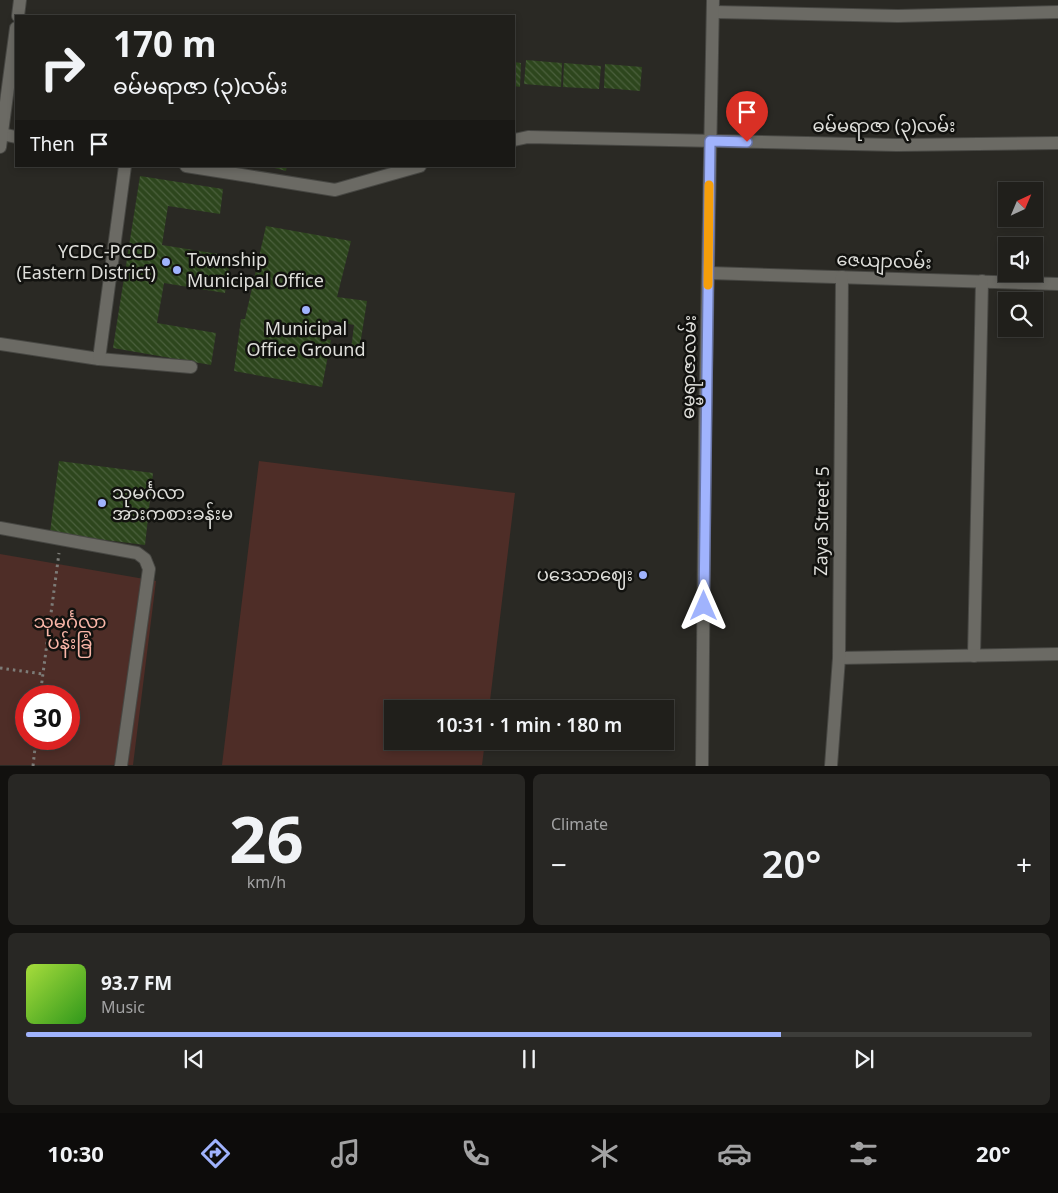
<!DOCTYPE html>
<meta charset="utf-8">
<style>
:root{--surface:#201f1b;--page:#282724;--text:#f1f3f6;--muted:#a2a2a3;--line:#3d3d3a;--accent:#a0b3fd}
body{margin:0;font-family:"Noto Sans","Noto Sans Myanmar",sans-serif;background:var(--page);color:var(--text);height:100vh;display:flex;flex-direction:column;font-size:19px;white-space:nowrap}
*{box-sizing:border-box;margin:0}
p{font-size:16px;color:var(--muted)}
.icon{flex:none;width:28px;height:28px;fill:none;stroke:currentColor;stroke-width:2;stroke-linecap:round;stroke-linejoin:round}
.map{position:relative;height:766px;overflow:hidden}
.sheet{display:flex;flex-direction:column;gap:8px;padding:8px;background:#12110f;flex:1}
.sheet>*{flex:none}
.guide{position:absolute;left:15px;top:15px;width:500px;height:152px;border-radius:0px;box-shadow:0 2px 8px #0003,0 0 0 1px var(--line);background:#201f1b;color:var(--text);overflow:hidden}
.needle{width:32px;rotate:44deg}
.buttons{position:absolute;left:998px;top:182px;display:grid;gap:10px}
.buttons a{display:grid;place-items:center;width:45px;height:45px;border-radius:0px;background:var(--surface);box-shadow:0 2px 8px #0003,0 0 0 1px var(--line);font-size:25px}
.speed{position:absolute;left:15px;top:685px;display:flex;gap:10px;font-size:25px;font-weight:700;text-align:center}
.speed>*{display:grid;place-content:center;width:65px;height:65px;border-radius:50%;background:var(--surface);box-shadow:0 2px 8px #0003,0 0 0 1px var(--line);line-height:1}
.speed .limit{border:8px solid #d22;background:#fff;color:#111}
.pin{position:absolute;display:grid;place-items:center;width:42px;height:42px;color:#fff;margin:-51px -21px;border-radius:50% 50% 50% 0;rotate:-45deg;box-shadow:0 0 5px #0007}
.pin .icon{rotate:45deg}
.me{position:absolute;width:55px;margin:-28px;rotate:0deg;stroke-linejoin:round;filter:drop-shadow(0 0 4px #0008)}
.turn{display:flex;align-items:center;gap:18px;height:105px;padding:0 15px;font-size:22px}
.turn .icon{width:65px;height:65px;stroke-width:2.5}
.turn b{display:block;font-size:35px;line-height:42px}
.then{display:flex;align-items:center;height:48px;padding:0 15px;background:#0003;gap:10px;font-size:19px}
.big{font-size:38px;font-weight:600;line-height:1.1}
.sheet .widget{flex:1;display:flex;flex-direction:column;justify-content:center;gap:8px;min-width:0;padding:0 18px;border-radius:8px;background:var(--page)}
.sheet .dial{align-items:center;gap:0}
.dial b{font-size:65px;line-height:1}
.song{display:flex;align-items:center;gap:15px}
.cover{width:60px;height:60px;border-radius:8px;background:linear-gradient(135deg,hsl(80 70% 55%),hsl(110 70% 35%))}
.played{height:5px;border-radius:2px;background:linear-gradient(90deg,var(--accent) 75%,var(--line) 75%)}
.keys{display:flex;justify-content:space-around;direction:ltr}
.heat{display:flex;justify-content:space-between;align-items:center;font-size:28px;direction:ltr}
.sheet .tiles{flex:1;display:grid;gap:8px;grid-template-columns:1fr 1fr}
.widget:last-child{grid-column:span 2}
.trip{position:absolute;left:384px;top:700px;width:290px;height:50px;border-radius:0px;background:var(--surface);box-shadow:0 2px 8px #0003,0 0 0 1px var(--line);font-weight:600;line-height:50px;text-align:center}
.tab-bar{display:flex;height:80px;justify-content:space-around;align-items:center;background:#0d0c0b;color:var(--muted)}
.tab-bar .icon{width:35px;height:35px}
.tab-bar .on{color:var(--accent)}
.tab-bar b{font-size:22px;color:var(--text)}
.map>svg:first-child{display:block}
.green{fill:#4e2d27;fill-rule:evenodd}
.building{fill:url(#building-back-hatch)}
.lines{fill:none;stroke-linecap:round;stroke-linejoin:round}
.minor-casing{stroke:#474743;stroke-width:14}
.secondary-casing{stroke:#474743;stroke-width:14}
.path{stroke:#7d7c78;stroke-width:3;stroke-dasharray:2.5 4;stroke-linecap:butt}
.minor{stroke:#6b6a64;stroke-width:12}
.secondary{stroke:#6b6a64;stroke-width:12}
.route-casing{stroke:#6874a4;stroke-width:12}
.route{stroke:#a0b3fd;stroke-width:9}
.slow{stroke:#f59e0b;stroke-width:9}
.poi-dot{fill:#a0b3fd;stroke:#12120f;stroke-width:2}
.labels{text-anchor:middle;stroke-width:5;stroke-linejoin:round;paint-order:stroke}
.street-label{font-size:18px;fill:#dfdfdb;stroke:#12120f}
.poi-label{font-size:18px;fill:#dfdfdb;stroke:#12120f;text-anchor:end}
.park-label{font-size:18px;fill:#fab6a8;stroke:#12120f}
</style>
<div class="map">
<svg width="1058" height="766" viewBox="0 0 1058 766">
<defs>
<pattern id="building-back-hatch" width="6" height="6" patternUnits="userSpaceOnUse" patternTransform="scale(1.25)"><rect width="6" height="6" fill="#2d461d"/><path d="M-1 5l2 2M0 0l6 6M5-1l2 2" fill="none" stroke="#4b603d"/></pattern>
</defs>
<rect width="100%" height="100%" fill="#2a2924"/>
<g class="green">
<polygon points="259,461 515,493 489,709 392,709 392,741 485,741 482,765 222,765"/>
<path d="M0,554L156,581L133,765H0ZM26,696H69V739H26Z"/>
</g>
<g class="building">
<polygon points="526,60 562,63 561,87 524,84"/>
<polygon points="514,62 521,63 520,87 514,86"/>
<polygon points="564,63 601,66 599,89 563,87"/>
<polygon points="605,64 642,67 640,91 604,88"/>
<polygon points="267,166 287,166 286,171"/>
<polygon points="140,176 223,189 220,214 168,206 162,245 231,256 225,293 164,283 157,323 216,333 211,365 113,348"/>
<polygon points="266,226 351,241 337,297 367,301 358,358 350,358 354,325 329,320 325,339 331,340 322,387 234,371 241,319 245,319"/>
<polygon points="59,461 153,473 145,545 50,533"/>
</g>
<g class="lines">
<defs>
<g id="minor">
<polyline points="713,12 898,16 1058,12"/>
<polyline points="2,134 16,137"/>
<polyline points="514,140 528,137 897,145 1058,143"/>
<polyline points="186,166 335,190 420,166"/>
<polyline points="709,273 1058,284"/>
<polyline points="0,344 99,359 191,367"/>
<polyline points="99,359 125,166"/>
<polyline points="0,528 137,553 145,559 149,569 121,766"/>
<polyline points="974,656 982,281"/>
<polyline points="839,658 1058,654"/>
<polyline points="702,766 705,427 713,0"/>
<polyline points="831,766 839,658 842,277"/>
</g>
<g id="secondary">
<polyline points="18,16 20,0"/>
<polyline points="0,147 16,28"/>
</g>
</defs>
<use href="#minor" class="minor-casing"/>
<use href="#secondary" class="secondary-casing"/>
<g class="path">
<polyline points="0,668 43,674"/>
<polyline points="40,696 59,553"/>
<polyline points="33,766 36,739"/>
</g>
<use href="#minor" class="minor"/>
<use href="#secondary" class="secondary"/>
</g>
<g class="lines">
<defs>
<polyline id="route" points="704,606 710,141 747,142"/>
</defs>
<use href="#route" class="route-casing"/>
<use href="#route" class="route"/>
<polyline class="slow" points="708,285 709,185"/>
</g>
<g class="poi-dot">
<circle cx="166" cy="262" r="5"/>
<circle cx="177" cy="270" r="5"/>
<circle cx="306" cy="310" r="5"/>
<circle cx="102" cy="503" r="5"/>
<circle cx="643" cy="575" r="5"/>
</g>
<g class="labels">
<g class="street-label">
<text x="884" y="132">ဓမ်မရာဇာ (၃)လမ်း</text>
<text transform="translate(884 261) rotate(2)" y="6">ဇေယျာလမ်း</text>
<text transform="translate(689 367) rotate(-89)" y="6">ဓမ္မရာဇာလမ်း</text>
<text transform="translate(822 521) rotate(-89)" y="6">Zaya Street 5</text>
</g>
<g class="poi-label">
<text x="156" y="258">YCDC-PCCD<tspan x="156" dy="21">(Eastern District)</tspan></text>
<text x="187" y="266" text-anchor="start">Township<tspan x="187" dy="21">Municipal Office</tspan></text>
<text x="306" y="335" text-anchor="middle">Municipal<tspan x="306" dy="21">Office Ground</tspan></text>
<text x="112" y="499" text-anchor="start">သုမင်္ဂလာ<tspan x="112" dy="21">အားကစားခန်းမ</tspan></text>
<text x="633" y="581">ပဒေသာဈေး</text>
</g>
<g class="park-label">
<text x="70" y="628">သုမင်္ဂလာ<tspan x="70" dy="21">ပန်းခြံ</tspan></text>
</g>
</g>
</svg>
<div class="buttons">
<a><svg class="needle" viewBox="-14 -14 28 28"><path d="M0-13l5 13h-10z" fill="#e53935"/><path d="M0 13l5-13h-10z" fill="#a2a2a3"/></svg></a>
<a><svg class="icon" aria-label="sound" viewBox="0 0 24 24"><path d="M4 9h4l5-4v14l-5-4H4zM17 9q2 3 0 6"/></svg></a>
<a><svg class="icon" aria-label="search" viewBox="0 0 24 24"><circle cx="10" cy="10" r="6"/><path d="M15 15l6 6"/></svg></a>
</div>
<div class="speed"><div class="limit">30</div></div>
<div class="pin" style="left:747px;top:142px;background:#d93025"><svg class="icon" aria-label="arrive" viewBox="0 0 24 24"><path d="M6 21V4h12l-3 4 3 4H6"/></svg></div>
<svg class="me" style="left:704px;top:606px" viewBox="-20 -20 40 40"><path d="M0-17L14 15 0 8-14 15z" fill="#a0b3fd" stroke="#fff" stroke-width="4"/></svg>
<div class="trip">10:31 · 1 min · 180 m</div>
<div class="guide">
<div class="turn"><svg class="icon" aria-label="right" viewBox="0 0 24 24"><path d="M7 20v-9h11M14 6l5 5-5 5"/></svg><div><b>170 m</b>ဓမ်မရာဇာ (၃)လမ်း</div></div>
<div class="then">Then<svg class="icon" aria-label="arrive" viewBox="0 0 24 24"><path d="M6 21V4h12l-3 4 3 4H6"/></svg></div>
</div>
</div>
<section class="sheet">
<div class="tiles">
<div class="widget dial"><b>26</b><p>km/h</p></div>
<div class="widget"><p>Climate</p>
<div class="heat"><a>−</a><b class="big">20°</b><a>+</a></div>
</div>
<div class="widget">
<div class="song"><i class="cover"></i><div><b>93.7 FM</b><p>Music</p></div></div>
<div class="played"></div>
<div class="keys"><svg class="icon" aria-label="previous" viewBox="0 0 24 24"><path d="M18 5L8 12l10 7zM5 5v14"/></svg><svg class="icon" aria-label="pause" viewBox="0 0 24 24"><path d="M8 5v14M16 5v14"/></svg><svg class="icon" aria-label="next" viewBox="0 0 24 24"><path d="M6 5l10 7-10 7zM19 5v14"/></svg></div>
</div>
</div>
</section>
<nav class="tab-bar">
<b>10:30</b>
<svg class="icon on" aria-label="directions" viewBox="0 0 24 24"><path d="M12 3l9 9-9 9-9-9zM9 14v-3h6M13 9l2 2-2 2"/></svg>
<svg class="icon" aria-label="music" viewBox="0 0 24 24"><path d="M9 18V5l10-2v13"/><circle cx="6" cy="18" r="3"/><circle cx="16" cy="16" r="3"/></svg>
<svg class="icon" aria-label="phone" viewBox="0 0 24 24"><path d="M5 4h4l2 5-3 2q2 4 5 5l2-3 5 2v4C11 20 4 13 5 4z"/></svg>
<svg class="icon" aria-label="climate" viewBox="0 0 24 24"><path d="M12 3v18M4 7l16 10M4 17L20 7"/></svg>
<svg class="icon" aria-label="car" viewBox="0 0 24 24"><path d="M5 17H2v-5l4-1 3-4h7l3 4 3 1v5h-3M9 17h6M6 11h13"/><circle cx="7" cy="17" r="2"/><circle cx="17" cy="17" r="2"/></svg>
<svg class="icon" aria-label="filters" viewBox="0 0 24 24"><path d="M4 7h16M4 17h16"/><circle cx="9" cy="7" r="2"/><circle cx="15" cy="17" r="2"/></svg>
<b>20°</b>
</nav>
